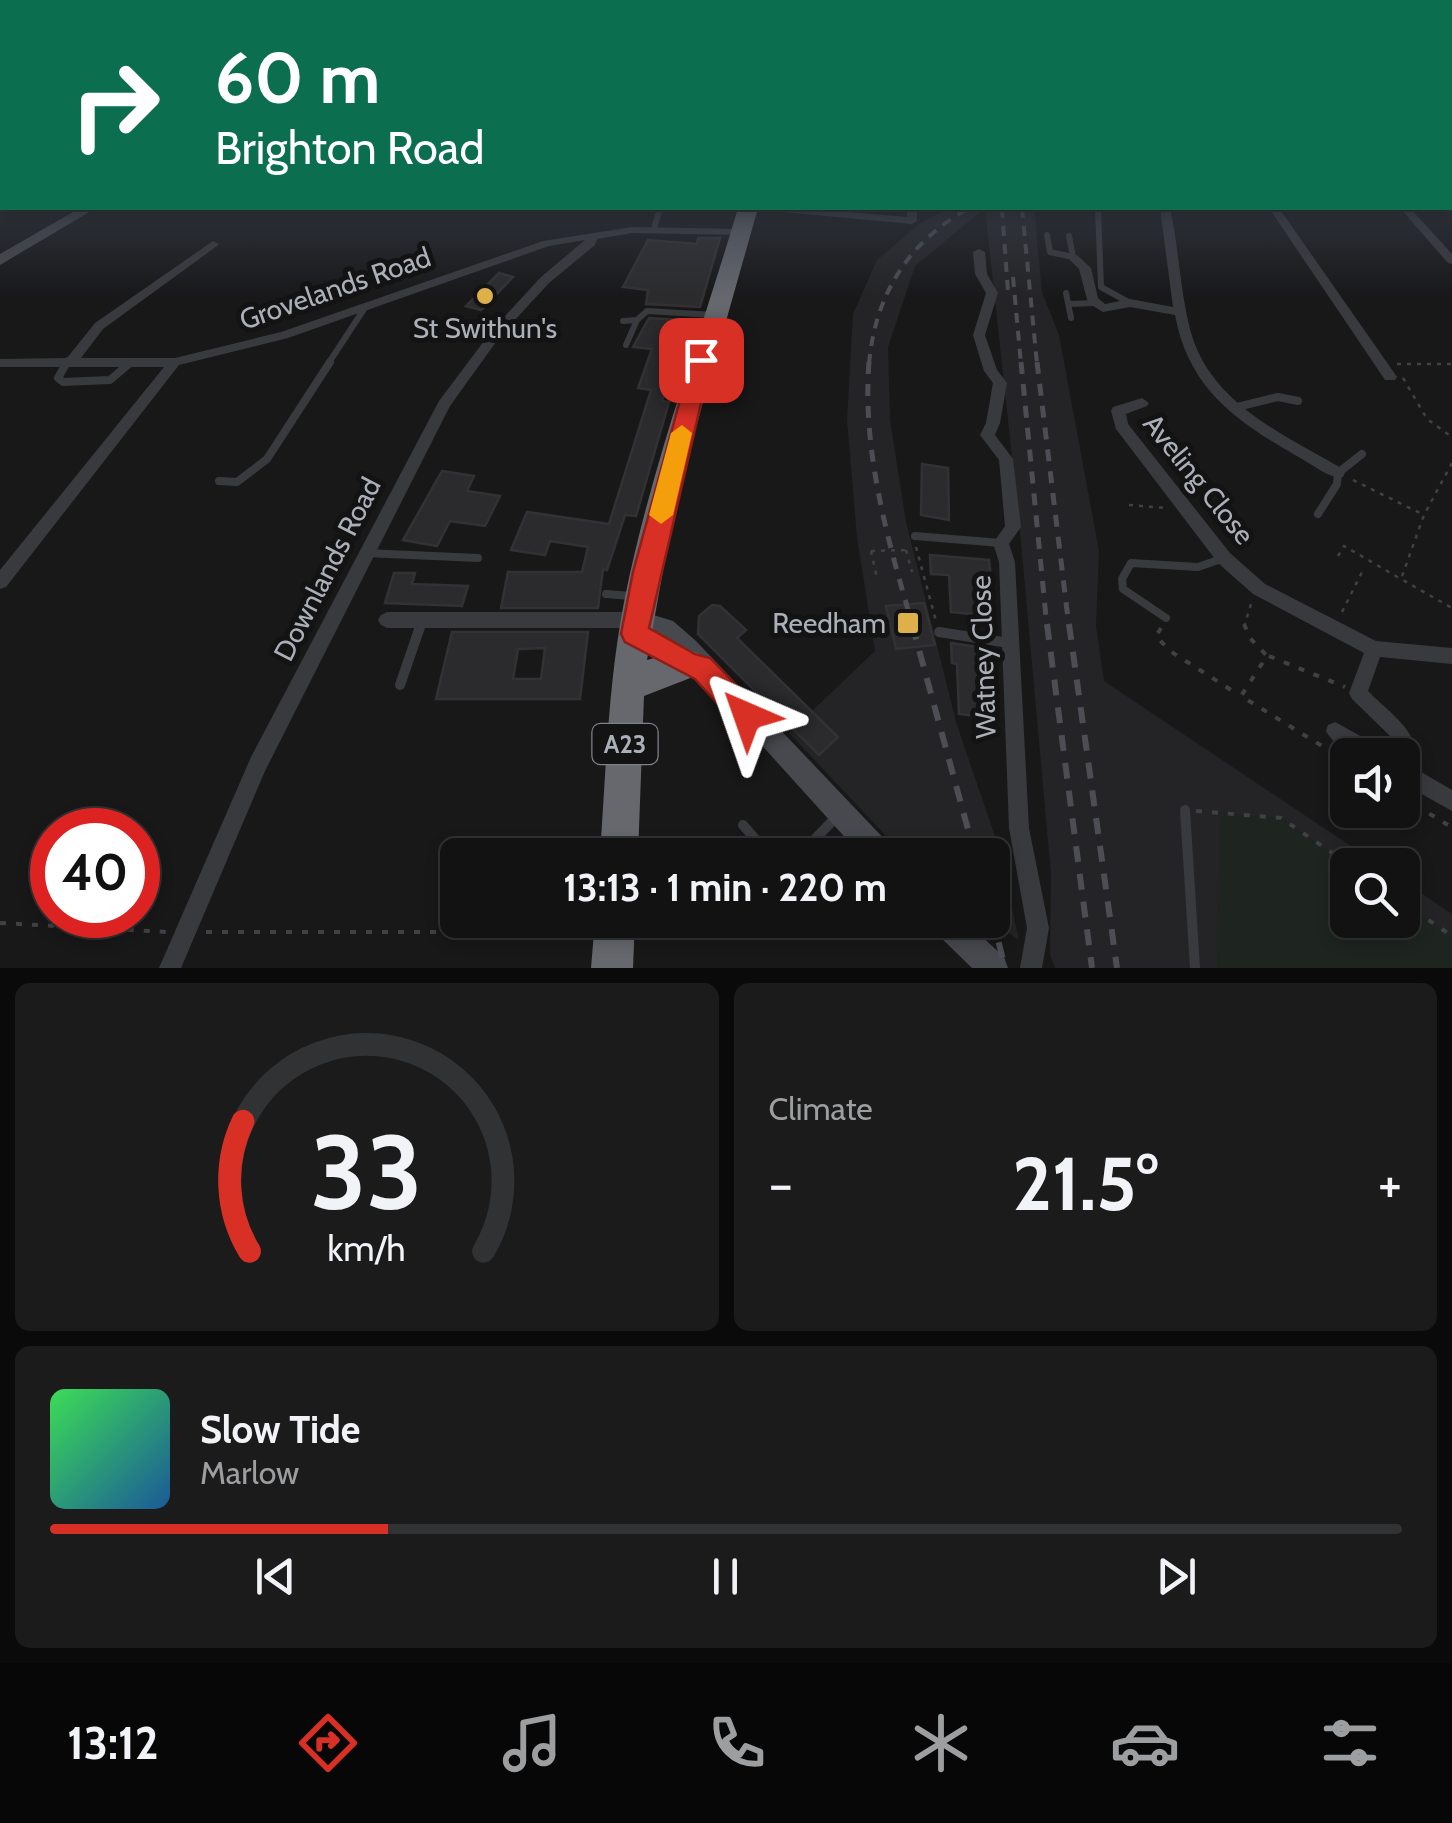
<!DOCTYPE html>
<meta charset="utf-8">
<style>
:root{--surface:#121213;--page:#1b1b1c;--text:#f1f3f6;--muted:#9c9ea0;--line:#313233;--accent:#d93025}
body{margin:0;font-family:Cabin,sans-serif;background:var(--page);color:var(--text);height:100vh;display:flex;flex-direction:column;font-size:38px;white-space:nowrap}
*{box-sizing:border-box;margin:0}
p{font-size:32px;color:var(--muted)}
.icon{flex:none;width:55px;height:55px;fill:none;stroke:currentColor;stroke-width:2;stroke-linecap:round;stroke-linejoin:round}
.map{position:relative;height:968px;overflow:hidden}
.panel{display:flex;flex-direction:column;gap:15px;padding:15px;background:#0a0a0a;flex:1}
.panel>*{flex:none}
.banner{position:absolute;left:0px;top:0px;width:1452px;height:210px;box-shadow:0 5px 15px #0003,0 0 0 2px var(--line);background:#0b6e4f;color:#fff;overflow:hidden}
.fabs{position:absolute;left:1330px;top:738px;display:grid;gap:20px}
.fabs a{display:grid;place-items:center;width:90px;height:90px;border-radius:15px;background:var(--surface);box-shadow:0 5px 15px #0003,0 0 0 2px var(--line);font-size:50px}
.speed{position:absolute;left:30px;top:808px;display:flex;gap:20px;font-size:50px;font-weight:700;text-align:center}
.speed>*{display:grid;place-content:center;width:130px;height:130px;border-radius:50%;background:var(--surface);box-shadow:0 5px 15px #0003,0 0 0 2px var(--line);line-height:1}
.speed .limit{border:15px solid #d22;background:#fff;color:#111}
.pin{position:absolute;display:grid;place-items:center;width:85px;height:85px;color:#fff;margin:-42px;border-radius:20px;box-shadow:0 5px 15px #0006}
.me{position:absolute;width:110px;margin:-55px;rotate:317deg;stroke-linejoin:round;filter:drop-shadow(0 0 8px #0008)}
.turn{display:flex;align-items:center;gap:35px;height:210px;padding:0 50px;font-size:45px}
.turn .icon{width:130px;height:130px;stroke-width:2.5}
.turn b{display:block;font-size:70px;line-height:85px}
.big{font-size:75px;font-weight:800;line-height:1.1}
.panel .tile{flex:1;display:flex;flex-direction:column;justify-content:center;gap:15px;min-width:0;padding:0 35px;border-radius:15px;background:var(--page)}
.panel .dial{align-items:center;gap:0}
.dial svg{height:260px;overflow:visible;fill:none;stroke:var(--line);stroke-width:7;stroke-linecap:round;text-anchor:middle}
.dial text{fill:var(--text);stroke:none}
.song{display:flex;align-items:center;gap:30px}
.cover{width:120px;height:120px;border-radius:15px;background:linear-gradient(135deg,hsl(130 70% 55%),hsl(210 70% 35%))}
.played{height:10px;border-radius:5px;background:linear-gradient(90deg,var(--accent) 25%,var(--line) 25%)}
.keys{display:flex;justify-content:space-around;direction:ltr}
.heat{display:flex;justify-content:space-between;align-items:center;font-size:55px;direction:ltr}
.panel .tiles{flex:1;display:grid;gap:15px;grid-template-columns:1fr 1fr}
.tile:last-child{grid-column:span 2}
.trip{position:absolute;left:440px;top:838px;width:570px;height:100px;border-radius:15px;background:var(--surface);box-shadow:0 5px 15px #0003,0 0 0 2px var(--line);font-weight:800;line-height:100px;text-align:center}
.menu{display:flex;height:160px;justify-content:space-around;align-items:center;background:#070708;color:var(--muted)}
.menu .icon{width:70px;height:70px}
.menu .selected{color:var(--accent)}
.menu b{font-size:45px;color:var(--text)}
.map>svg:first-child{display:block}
.built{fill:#242426}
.green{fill:#1e241f}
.building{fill:#2b2b2d;stroke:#323235;stroke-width:2.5;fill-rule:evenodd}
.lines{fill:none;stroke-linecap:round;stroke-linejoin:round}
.path-far1{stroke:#3f4145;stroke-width:2.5;stroke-dasharray:4 6;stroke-linecap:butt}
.path{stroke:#3f4145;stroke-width:4;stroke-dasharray:6 10;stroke-linecap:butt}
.lane-far2{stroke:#393a3e;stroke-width:6}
.lane-far1{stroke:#393a3e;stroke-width:8}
.lane{stroke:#393a3e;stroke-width:10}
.street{fill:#393a3e;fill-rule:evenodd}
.secondary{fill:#47494e;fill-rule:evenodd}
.highway{fill:#66686e;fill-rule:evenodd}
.rail-far2{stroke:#4c4e53;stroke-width:4;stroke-dasharray:10 8;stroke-linecap:butt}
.rail-far1{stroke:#4c4e53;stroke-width:5;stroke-dasharray:12 10;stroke-linecap:butt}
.rail{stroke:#4c4e53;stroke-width:6;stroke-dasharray:16 12;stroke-linecap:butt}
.path-bridge{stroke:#3f4145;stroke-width:2.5;stroke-dasharray:4 6;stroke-linecap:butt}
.route{fill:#d93025;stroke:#8d1f18;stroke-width:2.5}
.slow{fill:#f59e0b}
.poi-dot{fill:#ddb04c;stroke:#131314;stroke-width:4}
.labels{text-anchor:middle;stroke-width:10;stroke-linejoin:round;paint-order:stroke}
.shield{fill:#131314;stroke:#7d8086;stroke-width:2.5}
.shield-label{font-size:25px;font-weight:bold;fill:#abafb7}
.street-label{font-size:28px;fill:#abafb7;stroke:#131314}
.poi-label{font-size:28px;fill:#abafb7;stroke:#131314}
</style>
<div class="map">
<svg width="1452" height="968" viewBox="0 0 1452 968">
<rect width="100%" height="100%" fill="#181819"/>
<polygon class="built" points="948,208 1034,208 1042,292 1059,335 1099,551 1096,626 1104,681 1379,865 1348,865 1348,920 1402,920 1403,881 1452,914 1452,968 1055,968 1050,955 1051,874 1020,531 985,208 915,266 888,347 890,420 906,522 956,722 999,848 1019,940 988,920 992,920 992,855 904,855 789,733 875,651 857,537 847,420 853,314 877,260 919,224"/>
<polygon class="green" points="1220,813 1281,818 1350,865 1348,920 1402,920 1403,902 1452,936 1452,968 1217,968"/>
<g class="building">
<polygon points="698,238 720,238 700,307 646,304 648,290 623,287 648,240 697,244"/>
<polygon points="499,273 513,277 481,310 466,306"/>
<polygon points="649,318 694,321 685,352 678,351 662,401 669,402 636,516 625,515 607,570 603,569 598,608 501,608 508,572 582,572 588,547 550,541 545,555 511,550 527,512 609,524 651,390 638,388 652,349 633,347"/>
<polygon points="922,464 948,468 949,520 921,515"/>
<polygon points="442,471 474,476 467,491 500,496 485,526 450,521 437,546 403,540"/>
<polygon points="930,555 989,560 994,606 982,605 983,615 951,612 949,575 931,574"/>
<polygon points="394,573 415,573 412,584 468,586 462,606 385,603"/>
<polygon points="924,603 935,645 896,649 886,606"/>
<polygon points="712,605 720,606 746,630 737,638 838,737 819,755 698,634 699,616"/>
<path d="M452,632H588L580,699H436ZM545,648L541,679H513L518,649Z"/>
<polygon points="951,643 991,649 991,718 959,714 957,664 952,663"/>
</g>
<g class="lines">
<g class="path-far1">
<polyline points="1397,364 1452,364"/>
<polyline points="1403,378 1427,419 1452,437"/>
<polyline points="1452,463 1424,515 1401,579 1452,608"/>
<polyline points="1353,480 1422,514"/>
<polyline points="1129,505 1165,508"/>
<polyline points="916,547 936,621"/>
<polyline points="906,550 912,572"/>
<polyline points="871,551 877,578"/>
<polyline points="1338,556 1344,546 1401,579"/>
<polyline points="1342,612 1363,570"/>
<polyline points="1244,627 1251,604"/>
</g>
<g class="path">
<polyline points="1244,624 1250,638 1267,656 1241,696 1348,762"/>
<polyline points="1161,628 1156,636 1170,651 1239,695"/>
<polyline points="1269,656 1345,687"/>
<polyline points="1402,797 1448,825"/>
<polyline points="1196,811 1281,818 1350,865"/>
<polyline points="1402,902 1452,936"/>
<polyline points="0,923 168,932"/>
<polyline points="206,932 588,932"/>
</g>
<g class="lane-far2">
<polyline points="1098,208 1101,287 1130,303"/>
<polyline points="654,229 660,208"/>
<polyline points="1047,235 1050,252 1073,257 1069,236"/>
<polyline points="1066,293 1071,318"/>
<polyline points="1069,304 1095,303"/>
<polyline points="623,321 637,320 647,311 714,315"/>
<polyline points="626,345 637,320"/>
<polyline points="66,364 68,360"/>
<polyline points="328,364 366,306"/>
</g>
<g class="lane-far1">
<polyline points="67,362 58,378 63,382 110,380 130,363"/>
<polyline points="1233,408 1278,397 1298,401"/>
<polyline points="219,481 237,482 267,459 330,362"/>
<polyline points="1318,514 1337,484 1338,473 1362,454"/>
<polyline points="915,536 1001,543"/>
<polyline points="366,553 478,558"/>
<polyline points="606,594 631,596"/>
<polyline points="1166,618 1123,589 1122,579 1131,563 1198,567 1224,558"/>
<polyline points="420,627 422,621"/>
</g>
<g class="lane">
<polyline points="939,632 1009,643"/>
<polyline points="400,685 421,624"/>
<polyline points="1185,810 1195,968"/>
<polyline points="743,825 769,855"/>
<polyline points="800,855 838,815"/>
</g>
<g class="street">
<rect x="1450" y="169" width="2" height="6"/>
<rect x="0" y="189" width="2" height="6"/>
<polygon points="767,208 801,208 907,217 907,208 917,208 917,221 912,224 772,211"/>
<path d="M1160,208H1170C1179,248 1180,290 1190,329C1209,403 1283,434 1343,469L1345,473L1343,477C1329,479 1315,466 1302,459C1239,423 1189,391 1175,315L1130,307L1103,312L1088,303L1079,269L1069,259V255H1077L1091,268L1098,298L1105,304L1130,299L1173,307Z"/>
<polygon points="1269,208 1279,208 1395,374 1397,377 1395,380 1385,380"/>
<polygon points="1400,208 1410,208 1452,254 1452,264 1448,263"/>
<polygon points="632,227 742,229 748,232 742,235 632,233 597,239 595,245 549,283 501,335 450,406 265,771 181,968 159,968 251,757 439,401 493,329 541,277 585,240 549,246 288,338 179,365 6,587 0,589 0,570 164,367 0,367 0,359 67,358 95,323 213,241 219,244 217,246 103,329 81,358 175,358 281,332 543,241"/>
<polygon points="979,249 985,252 987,274 998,293 985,335 997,370 1007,383 1000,423 995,435 1013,459 1021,527 1009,544 1015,562 1029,828 1049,928 1042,968 1020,968 1027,928 1009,828 999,562 993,543 1005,526 999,460 980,435 986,423 993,383 984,371 973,335 986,293 975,274 973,252"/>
<path d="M1142,398L1149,403L1147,406L1126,414L1128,424L1230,553L1265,584L1376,641L1452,648V664L1380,657L1368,691C1391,715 1422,731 1416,769L1452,790V811L1402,783V755H1398L1396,743L1389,735L1352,699L1349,693L1364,653L1253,594L1218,563L1116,429L1111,411L1113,407Z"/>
<polygon points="387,612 637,612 643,615 646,620 643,625 637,628 387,628 381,625 378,620 381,615"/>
<path d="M1335,722L1382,748L1385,755C1362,755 1338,753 1326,731L1328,725Z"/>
</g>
<g class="secondary">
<polygon points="80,208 96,208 0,265 0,254"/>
<polygon points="637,610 673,621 695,640 890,845 894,855 861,855 699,676 686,675 626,641 622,634 628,626 626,620 629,613"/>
<polygon points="929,920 964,920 1004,957 1008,968 972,968 933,930"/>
</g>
<g class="highway">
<path d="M738,208H758L676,498L647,660L686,649L698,653L702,664L698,675L644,696L638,855H600C606,769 608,682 625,597C652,464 700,337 738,208Z"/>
<polygon points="595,920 635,920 633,968 591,968"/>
</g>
<g class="rail-far2">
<polyline points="1002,208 1008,292"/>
<polyline points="1022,208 1037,364"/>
<polyline points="1013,277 1021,364"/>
<path d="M869,364C875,295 908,242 969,208"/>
</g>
<g class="rail-far1">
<path d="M869,362C862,452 888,541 913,627"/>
<polyline points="1021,362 1047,627"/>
<polyline points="1037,362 1069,627"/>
</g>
<g class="rail">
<polyline points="912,624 975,855"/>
<polyline points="1047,624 1092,968"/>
<polyline points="1069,624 1117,968"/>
<polyline points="992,915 1005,968"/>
</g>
<polyline class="path-bridge" points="871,551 906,550"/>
</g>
<linearGradient id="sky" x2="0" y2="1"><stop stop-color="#0d0d0e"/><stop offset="0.55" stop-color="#373d49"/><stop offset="1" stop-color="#373d49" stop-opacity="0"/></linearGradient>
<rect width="1452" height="298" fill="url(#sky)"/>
<polygon class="route" points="701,354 711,360 649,628 695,654 710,658 757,706 761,716 757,725 747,729 737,725 695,679 625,642 621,634 633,572 691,360"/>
<polygon class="slow" points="682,425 692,433 673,515 661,524 649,515 671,433"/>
<g class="poi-dot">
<circle cx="485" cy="296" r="10"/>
<rect x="896" y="611" width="24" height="24" rx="5"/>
</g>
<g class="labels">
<rect class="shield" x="592.5" y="724" width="65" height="40" rx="8"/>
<g class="shield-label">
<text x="625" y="753">A23</text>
</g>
<g class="street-label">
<text transform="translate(335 288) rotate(-19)" y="10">Grovelands Road</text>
<text transform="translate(1199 479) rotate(51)" y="10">Aveling Close</text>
<text transform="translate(327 569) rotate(-63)" y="10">Downlands Road</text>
<text transform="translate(983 657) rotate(-92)" y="10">Watney Close</text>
</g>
<g class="poi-label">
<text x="485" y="338">St Swithun's</text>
<text x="886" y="633" text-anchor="end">Reedham</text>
</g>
</g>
</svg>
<div class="fabs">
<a><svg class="icon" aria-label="sound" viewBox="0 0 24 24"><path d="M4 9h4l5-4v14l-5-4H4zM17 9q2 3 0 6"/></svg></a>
<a><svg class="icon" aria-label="search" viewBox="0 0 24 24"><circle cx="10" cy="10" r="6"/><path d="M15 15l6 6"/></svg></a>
</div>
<div class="speed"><div class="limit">40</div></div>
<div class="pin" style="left:701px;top:360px;background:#d93025"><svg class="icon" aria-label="arrive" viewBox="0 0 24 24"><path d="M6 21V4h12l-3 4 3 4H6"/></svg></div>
<svg class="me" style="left:747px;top:716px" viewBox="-20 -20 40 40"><path d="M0-17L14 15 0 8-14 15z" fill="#d93025" stroke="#fff" stroke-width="4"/></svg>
<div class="trip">13:13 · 1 min · 220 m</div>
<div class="banner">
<div class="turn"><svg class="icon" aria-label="right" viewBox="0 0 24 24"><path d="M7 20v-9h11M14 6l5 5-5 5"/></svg><div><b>60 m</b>Brighton Road</div></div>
</div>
</div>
<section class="panel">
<div class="tiles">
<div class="tile dial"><svg viewBox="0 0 100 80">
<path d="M14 69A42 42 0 1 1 86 69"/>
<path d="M14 69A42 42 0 0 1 12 29" stroke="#d93025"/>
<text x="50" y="56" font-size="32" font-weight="700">33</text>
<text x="50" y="72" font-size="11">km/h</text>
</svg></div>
<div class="tile"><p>Climate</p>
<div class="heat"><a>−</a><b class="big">21.5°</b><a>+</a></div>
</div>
<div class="tile">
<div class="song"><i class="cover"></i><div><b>Slow Tide</b><p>Marlow</p></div></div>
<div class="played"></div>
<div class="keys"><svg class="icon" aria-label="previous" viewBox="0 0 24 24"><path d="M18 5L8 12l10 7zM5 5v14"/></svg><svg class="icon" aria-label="pause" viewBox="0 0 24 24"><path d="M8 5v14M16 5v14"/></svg><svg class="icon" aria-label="next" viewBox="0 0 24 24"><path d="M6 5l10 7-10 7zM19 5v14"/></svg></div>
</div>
</div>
</section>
<nav class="menu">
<b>13:12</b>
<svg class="icon selected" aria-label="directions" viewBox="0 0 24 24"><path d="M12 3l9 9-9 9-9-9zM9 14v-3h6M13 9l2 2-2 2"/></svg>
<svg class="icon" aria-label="music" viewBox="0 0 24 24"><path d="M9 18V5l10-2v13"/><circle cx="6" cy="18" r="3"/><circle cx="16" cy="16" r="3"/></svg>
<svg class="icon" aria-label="phone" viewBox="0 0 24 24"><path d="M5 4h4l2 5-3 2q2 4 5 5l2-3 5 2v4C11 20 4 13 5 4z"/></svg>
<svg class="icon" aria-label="climate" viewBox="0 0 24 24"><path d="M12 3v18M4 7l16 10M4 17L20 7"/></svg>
<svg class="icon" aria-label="car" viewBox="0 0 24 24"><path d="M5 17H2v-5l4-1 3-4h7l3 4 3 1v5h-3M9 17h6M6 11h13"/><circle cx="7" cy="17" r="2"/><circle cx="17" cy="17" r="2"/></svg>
<svg class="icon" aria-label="filters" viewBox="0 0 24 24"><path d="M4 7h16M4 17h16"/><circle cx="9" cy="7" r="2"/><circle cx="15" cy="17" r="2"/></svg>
</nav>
